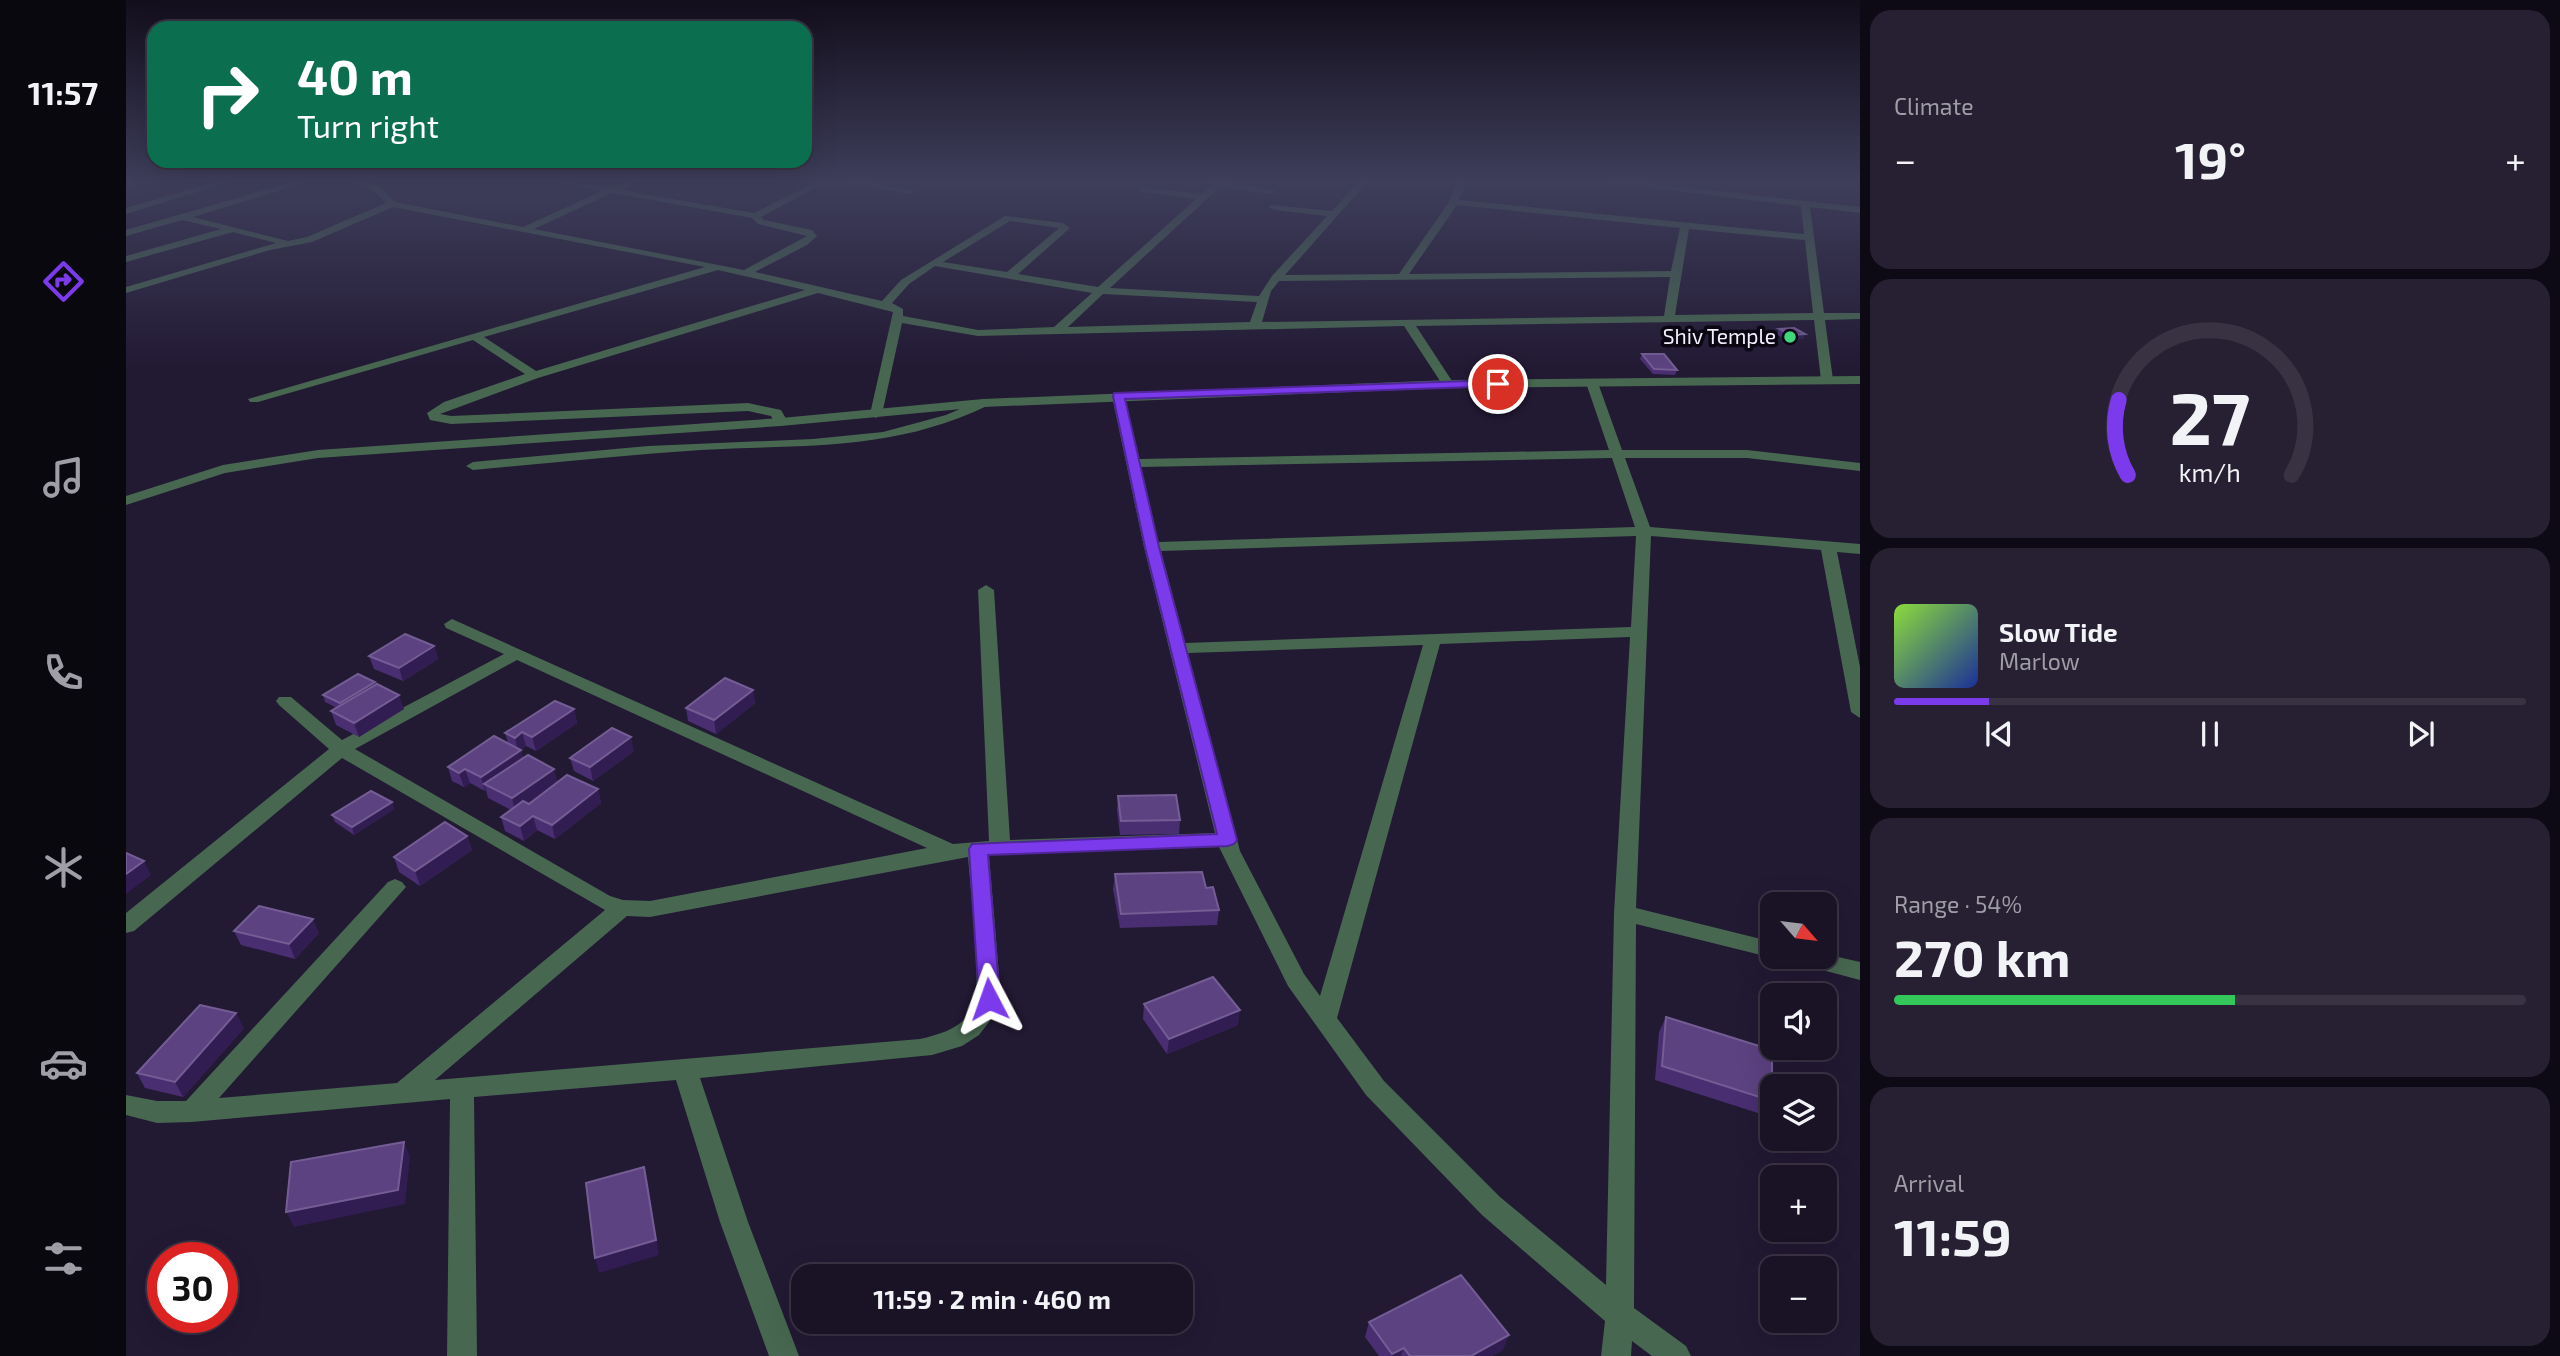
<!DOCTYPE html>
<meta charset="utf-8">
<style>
:root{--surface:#1a1326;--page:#272032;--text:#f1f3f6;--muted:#9f9ea7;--line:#383243;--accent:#7c3aed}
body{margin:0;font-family:"Exo 2",sans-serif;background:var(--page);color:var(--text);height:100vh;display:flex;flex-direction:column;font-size:26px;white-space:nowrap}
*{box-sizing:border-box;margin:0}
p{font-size:23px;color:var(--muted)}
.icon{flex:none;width:38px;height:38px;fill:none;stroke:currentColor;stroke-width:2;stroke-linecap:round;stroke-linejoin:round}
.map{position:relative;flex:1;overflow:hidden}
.details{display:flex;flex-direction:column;gap:10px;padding:10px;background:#0e0a15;width:700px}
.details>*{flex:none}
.guide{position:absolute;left:21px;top:21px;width:665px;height:147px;border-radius:21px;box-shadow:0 7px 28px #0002,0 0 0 2px var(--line);background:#0b6e4f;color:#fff;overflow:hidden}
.needle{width:46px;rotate:118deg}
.controls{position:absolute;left:1634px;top:892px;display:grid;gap:14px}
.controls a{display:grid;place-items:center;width:77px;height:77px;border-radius:14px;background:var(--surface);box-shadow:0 7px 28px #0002,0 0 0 2px var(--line);font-size:35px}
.speed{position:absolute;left:21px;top:1242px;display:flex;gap:14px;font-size:35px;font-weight:700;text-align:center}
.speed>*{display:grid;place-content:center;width:91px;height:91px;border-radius:50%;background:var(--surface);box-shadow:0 7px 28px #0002,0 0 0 2px var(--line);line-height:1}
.speed .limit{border:10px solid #d22;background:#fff;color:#111}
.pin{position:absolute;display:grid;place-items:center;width:60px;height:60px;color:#fff;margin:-30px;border:4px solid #fff;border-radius:50%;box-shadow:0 2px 7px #0007}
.me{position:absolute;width:77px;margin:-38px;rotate:356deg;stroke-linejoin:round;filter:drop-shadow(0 0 5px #0008)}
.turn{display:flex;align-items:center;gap:24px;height:147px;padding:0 35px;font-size:32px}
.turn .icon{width:91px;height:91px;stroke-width:2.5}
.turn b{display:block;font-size:49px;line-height:60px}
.big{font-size:52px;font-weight:700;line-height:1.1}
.details .card{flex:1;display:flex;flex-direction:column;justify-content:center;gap:10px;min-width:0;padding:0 24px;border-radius:21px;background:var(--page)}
.details .dial{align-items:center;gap:0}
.dial svg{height:182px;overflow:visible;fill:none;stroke:var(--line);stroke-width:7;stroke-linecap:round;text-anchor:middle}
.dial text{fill:var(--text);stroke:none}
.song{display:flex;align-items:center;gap:21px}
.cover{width:84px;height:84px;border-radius:10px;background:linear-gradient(135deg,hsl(90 70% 55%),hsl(230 70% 35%))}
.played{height:7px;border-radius:4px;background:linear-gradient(90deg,var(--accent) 15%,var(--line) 15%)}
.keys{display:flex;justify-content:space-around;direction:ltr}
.heat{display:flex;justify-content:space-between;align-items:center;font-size:38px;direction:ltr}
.charge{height:10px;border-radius:5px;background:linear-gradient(90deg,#34c759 54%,var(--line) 0)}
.trip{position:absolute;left:665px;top:1264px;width:402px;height:70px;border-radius:21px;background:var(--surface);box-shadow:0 7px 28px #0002,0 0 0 2px var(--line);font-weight:700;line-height:70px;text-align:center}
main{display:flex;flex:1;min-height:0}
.menu{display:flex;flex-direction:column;width:126px;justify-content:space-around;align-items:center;background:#0a080f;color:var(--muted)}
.menu .icon{width:49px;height:49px}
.menu .active{color:var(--accent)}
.menu b{font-size:32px;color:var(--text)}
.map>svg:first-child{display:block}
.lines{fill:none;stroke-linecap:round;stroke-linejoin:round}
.minor{fill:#476750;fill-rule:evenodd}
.tertiary{fill:#476750;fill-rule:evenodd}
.wall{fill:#4a2e72}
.shaded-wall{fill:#321d52}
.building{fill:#5c4281;stroke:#745d94;stroke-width:2}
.route{fill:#7c3aed;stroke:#51269a;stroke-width:2}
.poi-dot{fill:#40d77c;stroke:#0a0712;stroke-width:2.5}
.labels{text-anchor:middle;stroke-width:7;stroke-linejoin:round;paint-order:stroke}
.far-poi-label{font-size:21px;fill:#f3effe;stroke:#0a0712;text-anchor:end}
</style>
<main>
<nav class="menu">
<b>11:57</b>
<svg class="icon active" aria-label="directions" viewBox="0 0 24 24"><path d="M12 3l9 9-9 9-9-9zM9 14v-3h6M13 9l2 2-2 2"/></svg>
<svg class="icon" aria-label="music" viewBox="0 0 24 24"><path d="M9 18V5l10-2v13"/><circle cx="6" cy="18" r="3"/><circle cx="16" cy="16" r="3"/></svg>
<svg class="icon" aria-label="phone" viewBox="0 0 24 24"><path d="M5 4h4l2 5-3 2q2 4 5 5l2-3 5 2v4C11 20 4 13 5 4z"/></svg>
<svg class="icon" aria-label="climate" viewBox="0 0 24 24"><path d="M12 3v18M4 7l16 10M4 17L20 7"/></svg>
<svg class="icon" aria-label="car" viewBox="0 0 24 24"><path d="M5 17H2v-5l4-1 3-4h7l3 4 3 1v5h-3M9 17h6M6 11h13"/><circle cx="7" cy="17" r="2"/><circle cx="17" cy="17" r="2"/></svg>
<svg class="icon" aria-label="filters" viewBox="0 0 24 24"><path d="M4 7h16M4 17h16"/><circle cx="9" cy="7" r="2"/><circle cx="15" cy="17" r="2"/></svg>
</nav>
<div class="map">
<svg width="1734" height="1356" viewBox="0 0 1734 1356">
<rect width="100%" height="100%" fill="#221933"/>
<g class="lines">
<g class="minor">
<polygon points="95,180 110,180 0,214 0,208"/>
<path d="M173,180H188L67,217L162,241L181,237L260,203L247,190L217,180H232L253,186L269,202L397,227L476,191L422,180C438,180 475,189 485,187C496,185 502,180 513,180L495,190L628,213L693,180H705L635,217L638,220L686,230L691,236L681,245L629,272L756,301L775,280L879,216L937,223L944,228L892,274L972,287L1070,199L1017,192L1013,189L1014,187L1075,194L1090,180L1150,191L1146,194L1094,187L984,288L1133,296L1146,276L1201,216L1148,210L1143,207L1145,205L1206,211L1234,180H1243L1159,275L1273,274L1323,202L1332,180H1341L1333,200L1678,234L1675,206L1460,180H1491L1734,207V213L1684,207L1698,313H1734V319L1699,320L1707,380L1701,384L1695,380L1688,320L1290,326L1328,384L1322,388L1318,387L1278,326L852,336L776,323L756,414L750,418L744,414L767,312L692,293L412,378L314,414L325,416L622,403L655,410L662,422L660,425H650L645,416L622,411L325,424L304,420L301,413L318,402L399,374L347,340L132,402H124L122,399L579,267L267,207L186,242L144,250L0,293V287L150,243L107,232L0,262V256L95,229L56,220L0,236V230ZM486,193L626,218L632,224L681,236L618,270L408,229ZM1331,205L1554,228L1545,271L1283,274ZM884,221L933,228L881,272L817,262ZM1563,229L1679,240L1687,313L1549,315ZM809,266L966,293L928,327L852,330L777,316V309L766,303L783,284ZM592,270L679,290L410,371L358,337ZM1544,277L1538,316L1136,322L1145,291L1153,281ZM977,294L1131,302L1124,322L942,327Z"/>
<polygon points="711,180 734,180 788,191 784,194"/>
<path d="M1466,379L1472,383L1496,450H1621L1734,463V471L1621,458H1499L1524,527L1734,544V554L1711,552L1734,667V718L1725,712L1695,550L1525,536L1510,908L1647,942V957H1650L1647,958L1510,924L1508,1308L1560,1346L1565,1356H1526L1506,1341L1505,1356H1475L1479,1321L1356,1215L1240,1095L1162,986L1093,847L863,855L875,999L866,1018L853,1035L836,1046L806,1055L574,1078L622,1222L673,1356H643L594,1222L550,1080L348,1097L351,1356H321L324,1099L66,1122L31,1123L0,1115V1095L31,1101H60L262,882L269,879L276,882L280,887L93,1098L271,1083L479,910L216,758L8,931L0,933V913L203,749L153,705L150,701L153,697H165L216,740L378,654L320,628L318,624L326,619L827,844L863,841L852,590L860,585L868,590L884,840L1089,833L1018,547L986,396L988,393L992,392L998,396L1013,459L1483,450L1460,383ZM1486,458L1509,527L1032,542L1015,467ZM1510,536L1505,627L1059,643L1035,551ZM1504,637L1488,913L1480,1285L1374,1197L1258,1081L1211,1018L1314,644ZM1297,645L1194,996L1178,974L1114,851L1062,653ZM391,660L801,848L524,901L497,900L484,896L229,749ZM842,857C844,882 856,992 848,1007C837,1028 815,1034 794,1039L309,1080L501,916L524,917Z"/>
<path d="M857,399L861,400V406C764,452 679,444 575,450C499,455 423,463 347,470L340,466L347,462L522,446L687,439L757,432L820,415Z"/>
<polygon points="1699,954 1734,962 1734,980 1670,963 1667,957 1699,957"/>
</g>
<polygon class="tertiary" points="1734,376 1734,384 1322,388 857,407 655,426 192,458 99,473 0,505 0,496 97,465 192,450 655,418 857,399 1322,380"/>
</g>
<g class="wall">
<polygon points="1653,329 1679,334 1677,339 1663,340 1651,335"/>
<polygon points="1516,354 1551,370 1549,375 1527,374 1514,359"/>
<polygon points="308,646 312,659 277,681 248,669 243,656"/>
<polygon points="250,685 278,709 233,737 210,725 205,711 211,708 199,702 197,695"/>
<polygon points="627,690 629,703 590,734 562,721 560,708"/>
<polygon points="448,709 451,723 410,751 400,746 395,750 397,758 432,782 472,789 475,803 429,839 411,830 398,841 379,831 375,817 385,810 362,798 360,790 359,791 344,783 338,787 326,781 322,767 382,743 379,733"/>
<polygon points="508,751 467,781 448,771 444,758"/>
<polygon points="992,796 1054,820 1053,834 994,835 991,810"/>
<polygon points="266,802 268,809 228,835 209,822 206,815"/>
<polygon points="341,836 346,850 294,886 273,872 268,857"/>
<polygon points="989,874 1080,888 1093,910 1091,925 994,928 987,889"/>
<polygon points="108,931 193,933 169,959 115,945"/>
<polygon points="1018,1004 1112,1025 1041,1054 1017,1019"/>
<polygon points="1540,1017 1646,1101 1638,1115 1529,1080 1533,1032"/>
<polygon points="118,1028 57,1097 19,1088 11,1073"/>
<polygon points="1243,1322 1377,1350 1365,1356 1253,1356 1239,1337"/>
</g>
<g class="shaded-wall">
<polygon points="1679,334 1677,339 1663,340 1665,335"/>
<polygon points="308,646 312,659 277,681 273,668"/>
<polygon points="249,682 251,689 216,710 214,703"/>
<polygon points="627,690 629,703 590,734 588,720"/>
<polygon points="273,695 278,709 233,737 228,723"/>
<polygon points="448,709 451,723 410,751 406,737"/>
<polygon points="396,732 400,746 395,750 398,763 358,784 360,790 359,791 355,777 392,751 389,738"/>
<polygon points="505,737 508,751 467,781 464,767"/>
<polygon points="339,769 344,783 338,787 333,773"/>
<polygon points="428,769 432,783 389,812 386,798"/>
<polygon points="472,789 475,803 429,839 426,825"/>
<polygon points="266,802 268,809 228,835 226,827"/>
<polygon points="407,816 411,830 398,841 394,826"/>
<polygon points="341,836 346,850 294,886 289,871"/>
<polygon points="18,861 25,875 0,894 0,874"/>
<polygon points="187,919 193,933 169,959 163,944"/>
<polygon points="1114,1010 1112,1025 1041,1054 1043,1039"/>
<polygon points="110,1013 118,1028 57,1097 49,1082"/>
<polygon points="278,1142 284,1157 279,1204 168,1227 160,1212"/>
<polygon points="518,1167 522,1182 533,1255 473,1273 469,1258"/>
<polygon points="1383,1335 1377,1350 1365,1356 1345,1356"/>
<polygon points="1278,1348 1275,1356 1265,1356 1266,1354"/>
</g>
<g class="building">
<polygon points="1668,328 1679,334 1665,335 1653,329"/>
<polygon points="1516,354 1538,354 1551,370 1528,369"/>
<polygon points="279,634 308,646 273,668 243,656"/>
<polygon points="232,674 249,682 214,703 197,695"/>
<polygon points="599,678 627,690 588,720 560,708"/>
<polygon points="251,684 273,695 228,723 205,711"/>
<polygon points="429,701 448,709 406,737 396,732 389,738 379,733"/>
<polygon points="486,728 505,737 464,767 444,758"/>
<polygon points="368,736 395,750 355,777 339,769 333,773 322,767"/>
<polygon points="402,755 428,769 386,798 358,784"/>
<polygon points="441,775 472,789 426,825 407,816 394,826 375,817 397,801 403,804"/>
<polygon points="245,791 266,802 226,827 206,815"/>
<polygon points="1050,795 1054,820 995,821 992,796"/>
<polygon points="319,822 341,836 289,871 268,857"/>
<polygon points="0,853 18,861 0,874"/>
<polygon points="1076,872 1080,888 1087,887 1093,910 995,914 989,874"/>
<polygon points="133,906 187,919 163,944 108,931"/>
<polygon points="1087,977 1114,1010 1043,1039 1018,1004"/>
<polygon points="74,1005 110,1013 49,1082 11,1073"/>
<polygon points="1540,1017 1646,1050 1646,1101 1536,1066"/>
<polygon points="278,1142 272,1190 160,1212 165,1162"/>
<polygon points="518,1167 530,1240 469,1258 460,1183"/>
<polygon points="1335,1275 1383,1335 1345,1356 1284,1356 1278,1348 1266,1354 1243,1322"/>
</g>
<linearGradient id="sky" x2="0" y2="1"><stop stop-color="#130e1c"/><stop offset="0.49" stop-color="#3e3e5b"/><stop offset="1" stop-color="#3e3e5b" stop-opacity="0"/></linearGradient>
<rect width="1734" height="370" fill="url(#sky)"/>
<polygon class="route" points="1372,380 1378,384 1376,386 999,399 1033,547 1111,840 1108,844 1102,846 862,855 874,999 871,1005 863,1007 856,1005 853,999 843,849 846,844 1091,834 1019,547 987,396 988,393"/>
<circle class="poi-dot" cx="1664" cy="337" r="7"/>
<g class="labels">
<g class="far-poi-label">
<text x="1650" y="344">Shiv Temple</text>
</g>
</g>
</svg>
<div class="controls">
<a><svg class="needle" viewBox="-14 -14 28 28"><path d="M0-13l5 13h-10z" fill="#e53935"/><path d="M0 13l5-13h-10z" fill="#9f9ea7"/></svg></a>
<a><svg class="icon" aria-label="sound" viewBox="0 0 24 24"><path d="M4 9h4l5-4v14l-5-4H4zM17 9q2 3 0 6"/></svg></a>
<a><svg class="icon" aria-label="layers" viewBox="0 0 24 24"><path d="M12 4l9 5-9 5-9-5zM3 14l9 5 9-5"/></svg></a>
<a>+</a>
<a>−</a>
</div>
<div class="speed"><div class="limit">30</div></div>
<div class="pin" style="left:1372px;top:384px;background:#d93025"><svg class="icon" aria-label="arrive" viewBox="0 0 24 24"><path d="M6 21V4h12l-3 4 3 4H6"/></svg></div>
<svg class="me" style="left:863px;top:999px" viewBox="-20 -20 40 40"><path d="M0-17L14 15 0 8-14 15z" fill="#7c3aed" stroke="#fff" stroke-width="4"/></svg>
<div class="trip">11:59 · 2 min · 460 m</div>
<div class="guide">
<div class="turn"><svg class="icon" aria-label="right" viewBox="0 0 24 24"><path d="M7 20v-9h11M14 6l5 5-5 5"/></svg><div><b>40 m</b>Turn right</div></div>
</div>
</div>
<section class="details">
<div class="card"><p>Climate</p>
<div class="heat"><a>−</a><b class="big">19°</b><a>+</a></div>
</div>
<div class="card dial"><svg viewBox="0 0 100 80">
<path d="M14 69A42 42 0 1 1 86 69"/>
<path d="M14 69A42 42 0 0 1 10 36" stroke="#7c3aed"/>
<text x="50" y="56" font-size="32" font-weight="700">27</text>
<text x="50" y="72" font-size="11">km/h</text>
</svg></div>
<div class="card">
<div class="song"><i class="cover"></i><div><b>Slow Tide</b><p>Marlow</p></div></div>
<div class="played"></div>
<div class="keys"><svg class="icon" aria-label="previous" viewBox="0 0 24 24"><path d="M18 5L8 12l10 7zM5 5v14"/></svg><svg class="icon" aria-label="pause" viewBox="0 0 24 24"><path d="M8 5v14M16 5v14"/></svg><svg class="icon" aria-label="next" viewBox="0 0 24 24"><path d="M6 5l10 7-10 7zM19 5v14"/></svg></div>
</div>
<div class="card"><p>Range · 54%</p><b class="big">270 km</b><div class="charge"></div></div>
<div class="card"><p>Arrival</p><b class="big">11:59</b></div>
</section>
</main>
